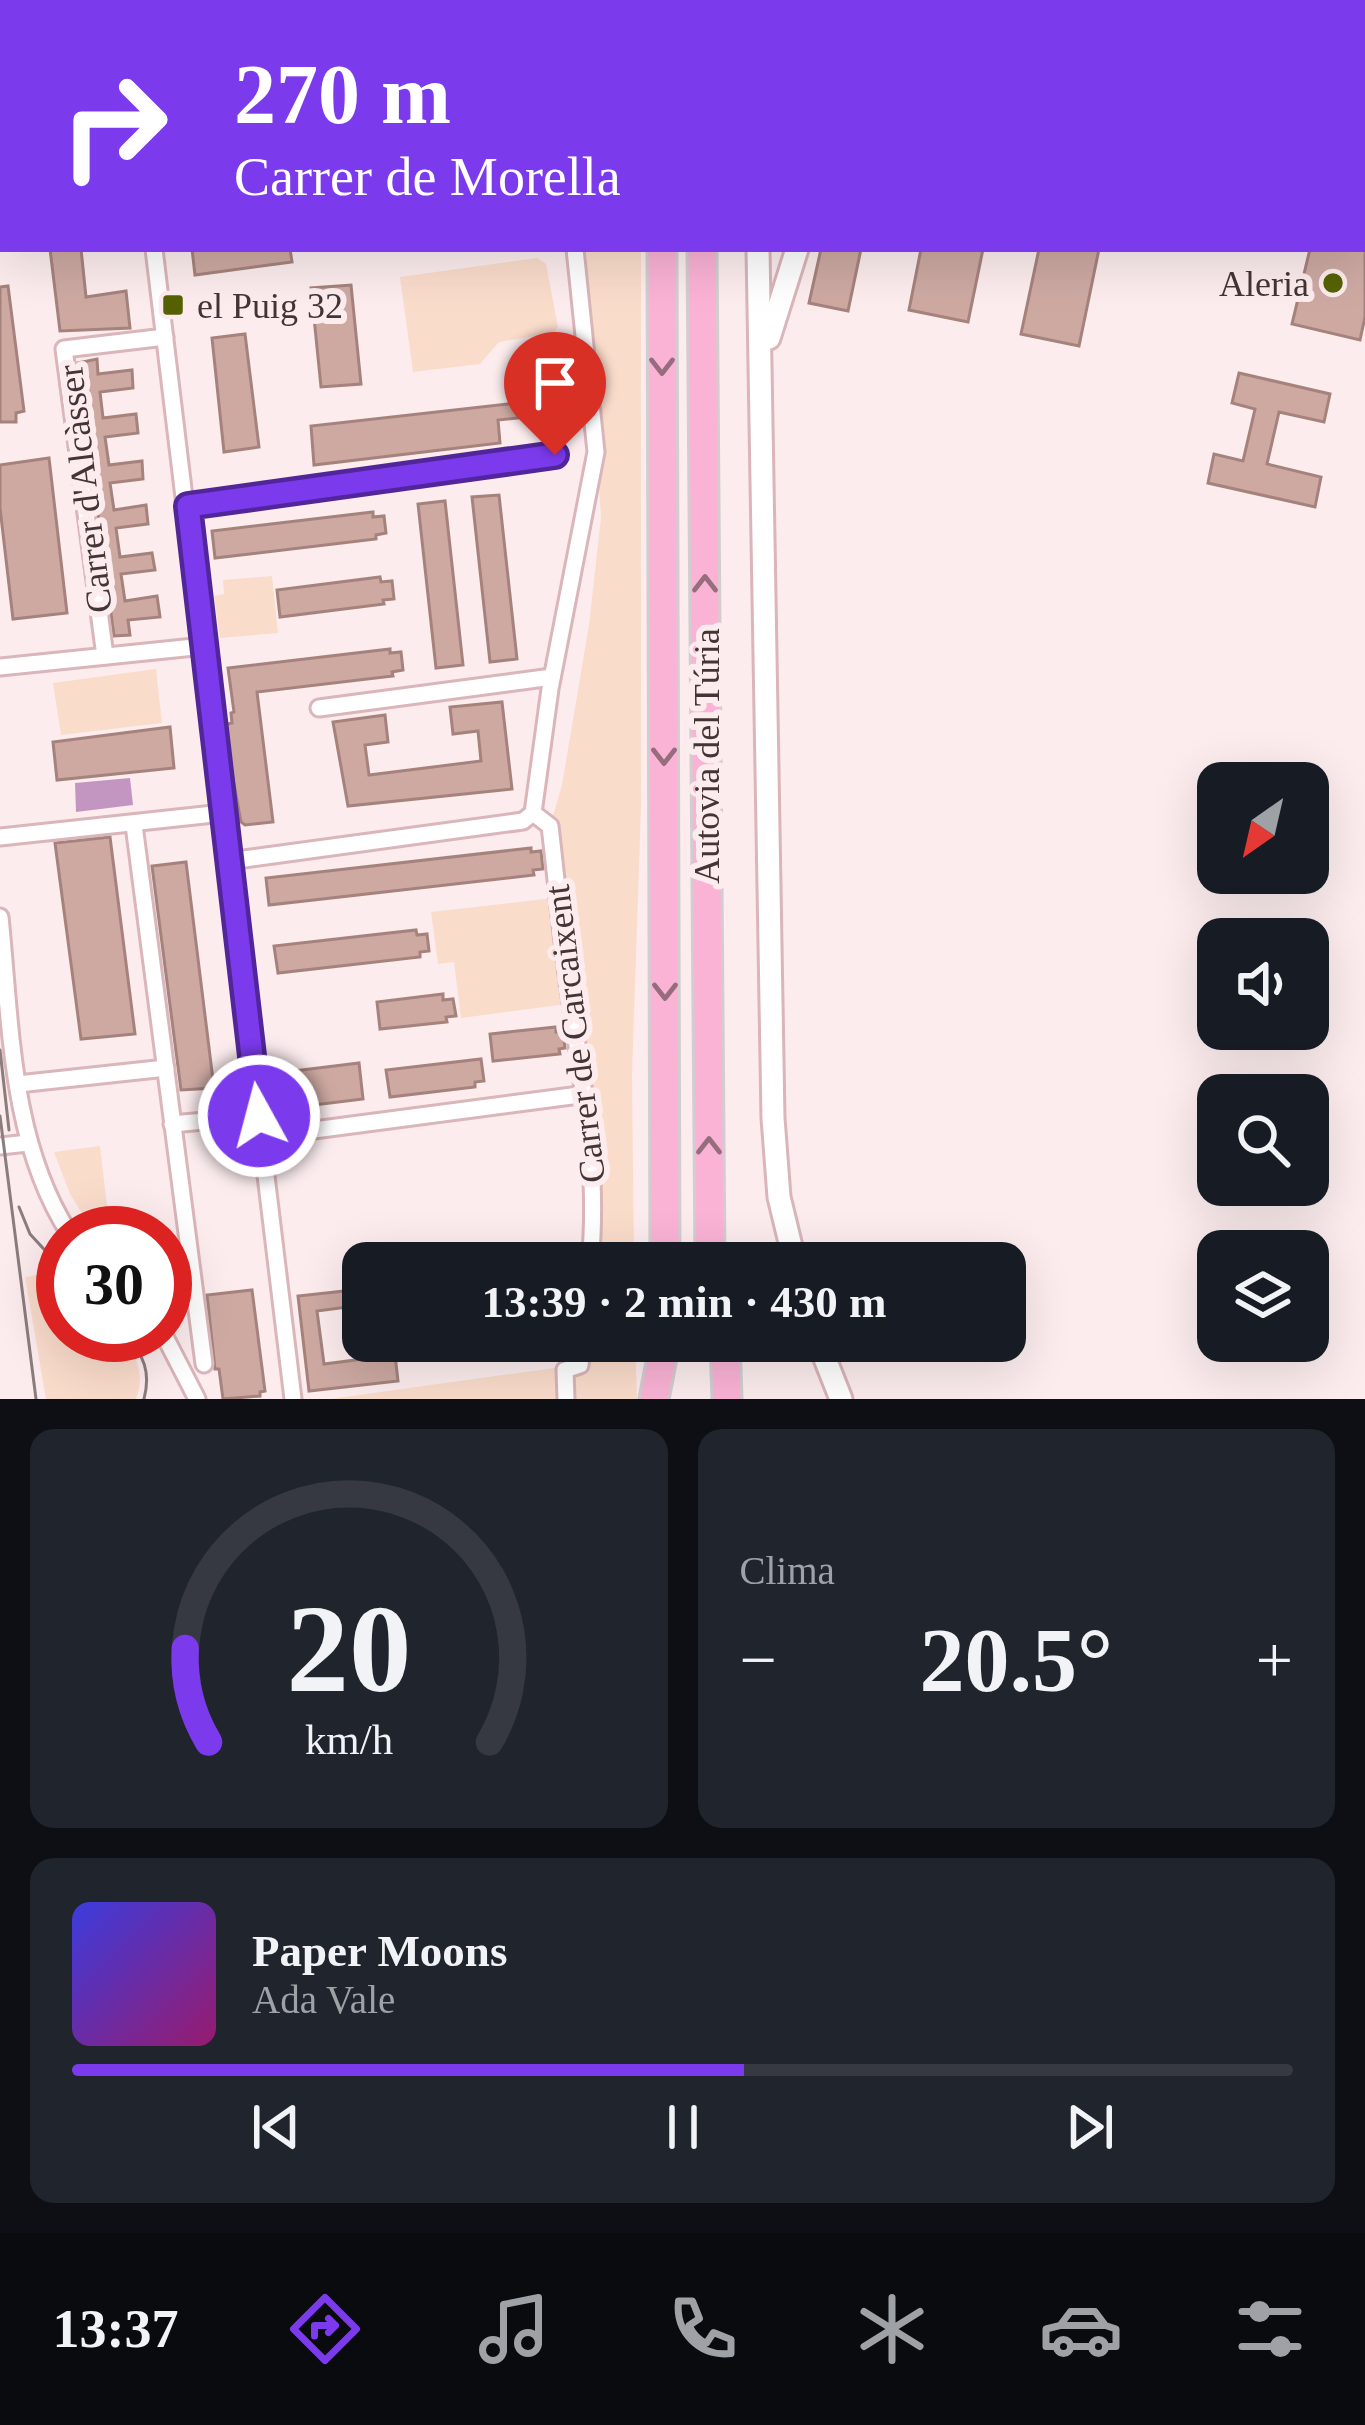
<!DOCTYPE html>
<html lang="es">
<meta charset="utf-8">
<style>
:root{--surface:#171b24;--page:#20242c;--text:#f1f3f6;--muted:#9ea1a6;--line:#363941;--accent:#7c3aed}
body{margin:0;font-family:Georgia,serif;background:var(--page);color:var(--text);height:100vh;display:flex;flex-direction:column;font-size:45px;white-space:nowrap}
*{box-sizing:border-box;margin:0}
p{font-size:39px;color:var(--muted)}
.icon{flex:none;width:66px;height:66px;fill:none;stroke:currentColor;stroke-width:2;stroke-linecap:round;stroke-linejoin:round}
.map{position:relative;height:1399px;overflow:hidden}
.details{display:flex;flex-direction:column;gap:30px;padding:30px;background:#0d0f14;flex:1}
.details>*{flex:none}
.guide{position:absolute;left:0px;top:0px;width:1365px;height:252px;box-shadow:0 12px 48px #0002;background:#7c3aed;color:#fff;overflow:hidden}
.needle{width:78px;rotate:214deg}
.buttons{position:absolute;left:1197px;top:762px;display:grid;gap:24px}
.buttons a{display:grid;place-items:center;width:132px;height:132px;border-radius:24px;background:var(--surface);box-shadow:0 12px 48px #0002;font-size:60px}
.speed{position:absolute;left:36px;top:1206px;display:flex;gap:24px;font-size:60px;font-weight:700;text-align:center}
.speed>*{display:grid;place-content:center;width:156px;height:156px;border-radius:50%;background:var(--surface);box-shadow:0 12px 48px #0002;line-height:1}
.speed .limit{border:18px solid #d22;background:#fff;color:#111}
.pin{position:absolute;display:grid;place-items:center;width:102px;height:102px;color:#fff;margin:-123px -51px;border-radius:50% 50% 50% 0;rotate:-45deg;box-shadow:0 0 12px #0007}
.pin .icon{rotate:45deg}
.me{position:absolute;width:132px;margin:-66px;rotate:353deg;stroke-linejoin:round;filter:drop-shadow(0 0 9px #0008)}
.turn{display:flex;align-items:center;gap:42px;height:252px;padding:0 36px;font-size:54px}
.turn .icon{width:156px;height:156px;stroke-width:2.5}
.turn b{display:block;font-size:84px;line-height:102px}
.big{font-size:90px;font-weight:700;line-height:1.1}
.details .card{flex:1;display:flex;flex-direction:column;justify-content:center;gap:18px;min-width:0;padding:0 42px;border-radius:24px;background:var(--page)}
.details .dial{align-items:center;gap:0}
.dial svg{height:312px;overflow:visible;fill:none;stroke:var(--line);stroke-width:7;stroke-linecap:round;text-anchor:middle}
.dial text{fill:var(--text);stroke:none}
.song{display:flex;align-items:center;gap:36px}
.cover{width:144px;height:144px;border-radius:18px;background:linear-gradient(135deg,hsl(240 70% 55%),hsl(320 70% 35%))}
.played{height:12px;border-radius:6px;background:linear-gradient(90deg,var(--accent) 55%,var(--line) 55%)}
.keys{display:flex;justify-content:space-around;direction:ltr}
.heat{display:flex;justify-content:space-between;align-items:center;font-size:66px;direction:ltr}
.details .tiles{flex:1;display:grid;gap:30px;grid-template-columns:1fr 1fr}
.card:last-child{grid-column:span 2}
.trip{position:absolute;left:342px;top:1242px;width:684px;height:120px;border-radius:24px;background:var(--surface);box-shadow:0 12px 48px #0002;font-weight:700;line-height:120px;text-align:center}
.tabs{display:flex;height:192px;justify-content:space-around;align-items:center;background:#090b0e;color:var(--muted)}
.tabs .icon{width:84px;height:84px}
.tabs .on{color:var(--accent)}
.tabs b{font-size:54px;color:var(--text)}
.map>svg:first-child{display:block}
.green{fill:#fadccb}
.water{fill:#c296c1}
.building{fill:#cda9a2;stroke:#a5837c;stroke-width:3}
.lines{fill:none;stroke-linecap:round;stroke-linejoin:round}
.street-casing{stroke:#dab5b9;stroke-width:21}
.secondary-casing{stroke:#dab5b9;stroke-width:27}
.highway-casing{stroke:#d2cecf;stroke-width:33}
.street{stroke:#fff;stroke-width:15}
.secondary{stroke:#fff;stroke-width:21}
.highway{stroke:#fab2d5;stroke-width:27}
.tram{stroke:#8b7c7d;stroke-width:3}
.oneway{stroke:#956d7d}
.route-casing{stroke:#51269a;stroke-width:30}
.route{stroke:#7c3aed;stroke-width:21}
.poi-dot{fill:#566202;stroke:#fcecee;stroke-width:4.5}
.labels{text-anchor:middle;stroke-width:12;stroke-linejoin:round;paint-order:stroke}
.poi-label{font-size:36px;fill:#433435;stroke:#fcecee;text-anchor:end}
.street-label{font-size:36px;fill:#433435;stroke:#fcecee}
</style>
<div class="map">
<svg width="1365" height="1399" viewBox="0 0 1365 1399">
<rect width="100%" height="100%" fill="#fcecee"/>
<g class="green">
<polygon points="570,249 641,249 641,808 632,1075 634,1263 590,1263 592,1216 547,836 562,785 589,625 601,518 595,421"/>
<polygon points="537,258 546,264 558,327 553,333 499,342 480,364 413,372 400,277"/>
<polygon points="272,576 278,633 220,638 214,596 224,594 223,580"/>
<polygon points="156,669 162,723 61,735 53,683"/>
<polygon points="553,898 567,1004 461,1018 454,962 438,964 431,912"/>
<polygon points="100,1146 110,1233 94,1232 70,1194 54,1152"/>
<path d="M59,1271L63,1276V1335H117C136,1353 146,1373 136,1399H46L25,1277Z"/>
<polygon points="585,1341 635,1341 637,1399 330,1399 583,1364"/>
</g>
<polygon class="water" points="130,778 133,805 76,812 75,783"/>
<g class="building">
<polygon points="50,249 81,249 86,297 126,291 130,328 60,331"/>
<polygon points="192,249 290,249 292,262 195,275"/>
<polygon points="821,249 861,249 848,311 809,303"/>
<polygon points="921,249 983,249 968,322 909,310"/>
<polygon points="1039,249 1099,249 1079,346 1021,334"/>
<polygon points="1310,249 1365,249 1365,317 1360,340 1292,324"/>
<polygon points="351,285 361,384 321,387 311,288"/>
<polygon points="8,286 24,411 16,413 16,422 0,422 0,287"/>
<polygon points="245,334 259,447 224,452 212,338"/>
<polygon points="97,359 98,374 132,370 133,388 100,392 103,418 136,414 138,433 105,437 109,465 142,461 143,479 110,483 114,510 146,505 148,524 116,528 120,557 152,553 155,570 121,574 125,601 157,596 160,617 128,620 130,635 114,636 78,363"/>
<polygon points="1239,373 1330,394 1324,422 1279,412 1267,464 1321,477 1315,507 1208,483 1214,454 1243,461 1255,409 1232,403"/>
<polygon points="572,374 576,412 498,420 500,443 314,465 311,426 517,403 515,379"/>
<polygon points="49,458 67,613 13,619 0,508 0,465"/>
<polygon points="499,495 517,659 490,662 472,497"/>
<polygon points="445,501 463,665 436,668 418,504"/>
<polygon points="373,512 373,517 384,516 386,533 376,535 376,539 215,558 212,531"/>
<polygon points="380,577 381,582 392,581 394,599 383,600 384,604 280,617 277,590"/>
<polygon points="390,649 390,653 401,652 403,670 392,672 393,676 257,692 273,822 245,825 241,822 228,751 227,724 232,723 231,713 234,712 228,668"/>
<polygon points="502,702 512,789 348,806 333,722 385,715 388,742 365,745 369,775 481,761 478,731 453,734 450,707"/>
<polygon points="170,727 174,768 57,780 53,742"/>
<polygon points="110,837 135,1034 81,1039 55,843"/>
<polygon points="531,848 531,852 541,851 543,869 533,870 534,875 269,905 266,878"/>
<polygon points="186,862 214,1088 181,1090 152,866"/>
<polygon points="416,930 417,935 427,934 429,951 420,952 420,957 278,973 274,946"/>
<polygon points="443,994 443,1000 453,999 456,1016 446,1017 447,1022 380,1029 377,1002"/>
<polygon points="556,1027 556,1032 563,1031 565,1048 559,1049 560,1054 493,1061 490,1034"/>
<polygon points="481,1059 484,1081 475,1082 475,1087 390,1097 386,1070"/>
<polygon points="359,1063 363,1099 273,1110 269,1074"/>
<polygon points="363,1289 363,1305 317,1311 324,1364 395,1355 398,1381 309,1391 298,1296"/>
<polygon points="252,1290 265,1391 260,1392 260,1396 223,1399 219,1369 215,1369 207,1295"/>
</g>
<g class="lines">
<defs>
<g id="street">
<polyline points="537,0 537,3"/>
<polyline points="140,3 141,0"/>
<polyline points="795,3 795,0"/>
<polyline points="0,68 3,68"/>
<polyline points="154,249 293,1399"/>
<polyline points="188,506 555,455"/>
<polyline points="105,656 64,349 165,337"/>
<polyline points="0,667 204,646"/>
<polyline points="319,708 552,677"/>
<polyline points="533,813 550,689 596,452 575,249"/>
<path d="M533,813L550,826C557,885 562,944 571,1003C583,1090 599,1174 590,1263"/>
<polyline points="134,825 204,1364"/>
<polyline points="0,837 223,813"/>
<polyline points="229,861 523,821 533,813"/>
<path d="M0,917C11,1023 10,1141 69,1233"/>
<polyline points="18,1084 166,1068"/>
<polyline points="172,1124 259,1116"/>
<polyline points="261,1137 587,1094"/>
<polyline points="0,1146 28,1143"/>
<polyline points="164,1335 197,1399"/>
<polyline points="566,1399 565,1370 580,1365 583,1341"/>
</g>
<g id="secondary">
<polyline points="753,0 753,3"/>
<polyline points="1261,3 1261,0"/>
<polyline points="758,249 773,1118 779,1197 795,1263"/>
<polyline points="769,338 797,249"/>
<polyline points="818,1341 841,1399"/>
</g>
<g id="highway">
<polyline points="659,0 659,3"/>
<polyline points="700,0 700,3"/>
<polyline points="662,249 665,1263"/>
<polyline points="702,249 710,1263"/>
<polyline points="725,1341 727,1399"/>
<polyline points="654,1399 665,1342"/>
</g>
</defs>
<use href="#street" class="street-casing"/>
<use href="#secondary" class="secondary-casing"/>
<use href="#highway" class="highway-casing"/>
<use href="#street" class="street"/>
<use href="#secondary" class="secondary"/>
<use href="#highway" class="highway"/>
<g class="tram">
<polyline points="0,1050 9,1130"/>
<polyline points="0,1116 36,1399"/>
<polyline points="19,1207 30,1234 63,1270"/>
<path d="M125,1335C144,1355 151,1372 144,1399"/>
</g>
</g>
<defs><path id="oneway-chevron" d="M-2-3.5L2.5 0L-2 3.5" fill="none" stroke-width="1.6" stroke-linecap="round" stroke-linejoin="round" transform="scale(3)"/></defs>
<g class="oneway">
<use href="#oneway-chevron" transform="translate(662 366) rotate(90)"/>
<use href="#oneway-chevron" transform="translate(705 584) rotate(-90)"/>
<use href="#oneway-chevron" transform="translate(664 756) rotate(90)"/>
<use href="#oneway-chevron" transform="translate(665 991) rotate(90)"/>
<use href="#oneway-chevron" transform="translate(709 1146) rotate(-90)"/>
</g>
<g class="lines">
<defs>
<polyline id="route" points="259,1116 188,506 555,455"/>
</defs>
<use href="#route" class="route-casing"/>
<use href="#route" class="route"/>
</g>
<g class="poi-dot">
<circle cx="1333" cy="283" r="12"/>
<rect x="161" y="293" width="24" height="24" rx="6"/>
</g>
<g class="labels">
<g class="poi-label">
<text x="1309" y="296">Aleria</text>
<text x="197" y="318" text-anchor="start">el Puig 32</text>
</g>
<g class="street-label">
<text transform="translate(84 489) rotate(-97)" y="13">Carrer d'Alcàsser</text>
<text transform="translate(706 756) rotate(-90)" y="13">Autovia del Túria</text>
<text transform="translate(574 1034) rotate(-97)" y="13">Carrer de Carcaixent</text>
</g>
</g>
</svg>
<div class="buttons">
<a><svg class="needle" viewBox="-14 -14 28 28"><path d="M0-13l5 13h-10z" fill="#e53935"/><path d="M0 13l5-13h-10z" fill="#9ea1a6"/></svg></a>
<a><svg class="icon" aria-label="sound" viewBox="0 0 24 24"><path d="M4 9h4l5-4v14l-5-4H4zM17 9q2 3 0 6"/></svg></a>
<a><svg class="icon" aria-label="search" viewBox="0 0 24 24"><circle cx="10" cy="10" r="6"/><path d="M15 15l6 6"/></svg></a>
<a><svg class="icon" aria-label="layers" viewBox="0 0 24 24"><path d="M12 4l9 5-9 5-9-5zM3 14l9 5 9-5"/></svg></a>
</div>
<div class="speed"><div class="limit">30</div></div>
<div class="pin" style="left:555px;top:455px;background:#d93025"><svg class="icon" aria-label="arrive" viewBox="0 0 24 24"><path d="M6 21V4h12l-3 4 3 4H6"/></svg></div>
<svg class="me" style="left:259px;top:1116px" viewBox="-20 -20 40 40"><circle r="17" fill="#7c3aed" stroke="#fff" stroke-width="3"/><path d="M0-11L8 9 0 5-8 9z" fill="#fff"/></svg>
<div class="trip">13:39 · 2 min · 430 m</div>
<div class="guide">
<div class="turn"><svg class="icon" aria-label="right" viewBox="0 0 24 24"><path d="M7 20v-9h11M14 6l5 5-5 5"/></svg><div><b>270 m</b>Carrer de Morella</div></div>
</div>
</div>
<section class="details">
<div class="tiles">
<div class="card dial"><svg viewBox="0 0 100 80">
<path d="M14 69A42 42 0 1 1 86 69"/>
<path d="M14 69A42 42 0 0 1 8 45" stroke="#7c3aed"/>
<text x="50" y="56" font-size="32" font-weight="700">20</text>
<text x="50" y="72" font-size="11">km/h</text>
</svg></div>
<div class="card"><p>Clima</p>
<div class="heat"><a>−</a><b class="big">20.5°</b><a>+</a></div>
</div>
<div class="card">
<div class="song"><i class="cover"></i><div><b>Paper Moons</b><p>Ada Vale</p></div></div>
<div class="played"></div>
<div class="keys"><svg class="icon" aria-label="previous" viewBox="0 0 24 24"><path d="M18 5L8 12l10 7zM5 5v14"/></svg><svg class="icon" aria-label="pause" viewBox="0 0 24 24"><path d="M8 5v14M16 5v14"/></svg><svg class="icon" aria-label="next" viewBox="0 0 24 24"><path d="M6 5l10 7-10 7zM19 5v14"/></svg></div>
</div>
</div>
</section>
<nav class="tabs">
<b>13:37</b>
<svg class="icon on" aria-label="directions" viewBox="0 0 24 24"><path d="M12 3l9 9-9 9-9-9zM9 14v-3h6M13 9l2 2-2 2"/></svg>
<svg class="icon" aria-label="music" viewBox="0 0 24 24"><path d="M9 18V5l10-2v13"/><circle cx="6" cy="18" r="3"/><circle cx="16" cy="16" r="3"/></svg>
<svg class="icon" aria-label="phone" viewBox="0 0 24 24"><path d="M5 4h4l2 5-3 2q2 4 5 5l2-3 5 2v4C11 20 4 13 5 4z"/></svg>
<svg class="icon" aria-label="climate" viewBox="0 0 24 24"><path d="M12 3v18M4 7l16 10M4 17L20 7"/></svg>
<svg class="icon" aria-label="car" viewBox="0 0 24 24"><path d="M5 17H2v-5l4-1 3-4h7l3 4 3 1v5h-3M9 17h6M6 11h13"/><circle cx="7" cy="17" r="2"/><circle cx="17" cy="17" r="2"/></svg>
<svg class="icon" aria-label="filters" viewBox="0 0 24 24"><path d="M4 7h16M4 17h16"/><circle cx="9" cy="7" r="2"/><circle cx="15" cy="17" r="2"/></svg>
</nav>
